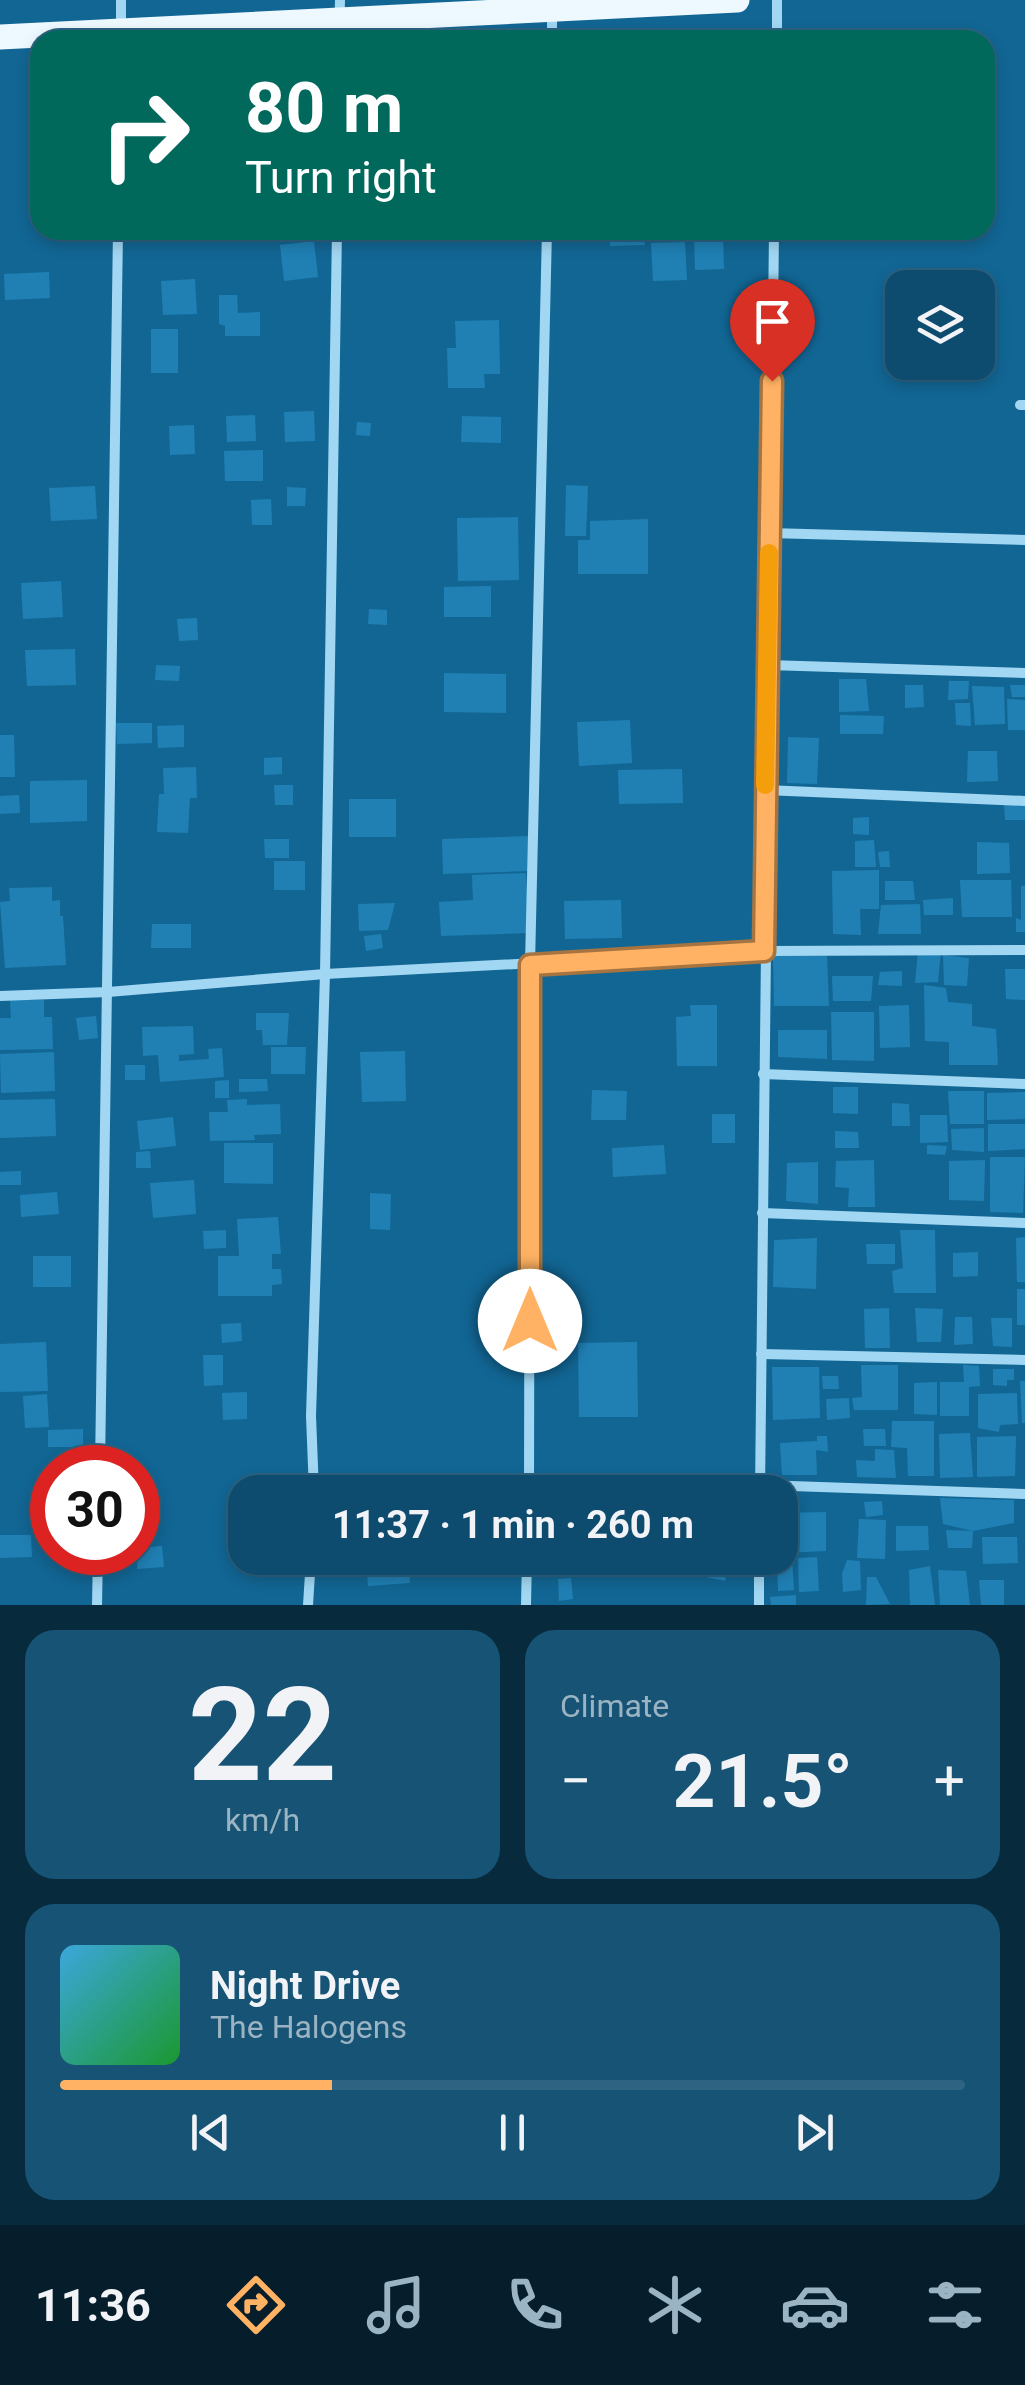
<!DOCTYPE html>
<meta charset="utf-8">
<style>
:root{--surface:#0e4c6f;--page:#175374;--text:#f1f3f6;--muted:#9bb4c3;--line:#2e6382;--accent:#ffb263}
body{margin:0;font-family:Roboto,sans-serif;background:var(--page);color:var(--text);height:100vh;display:flex;flex-direction:column;font-size:38px;white-space:nowrap}
*{box-sizing:border-box;margin:0}
p{font-size:32px;color:var(--muted)}
.icon{flex:none;width:55px;height:55px;fill:none;stroke:currentColor;stroke-width:2;stroke-linecap:round;stroke-linejoin:round}
.map{position:relative;height:1605px;overflow:hidden}
.side{display:flex;flex-direction:column;gap:25px;padding:25px;background:#082a3d;flex:1}
.side>*{flex:none}
.banner{position:absolute;left:30px;top:30px;width:965px;height:210px;border-radius:30px;box-shadow:0 5px 15px #0003,0 0 0 2px var(--line);background:#00695c;color:#fff;overflow:hidden}
.tools{position:absolute;left:885px;top:270px;display:grid;gap:20px}
.tools a{display:grid;place-items:center;width:110px;height:110px;border-radius:20px;background:var(--surface);box-shadow:0 5px 15px #0003,0 0 0 2px var(--line);font-size:50px}
.speed{position:absolute;left:30px;top:1445px;display:flex;gap:20px;font-size:50px;font-weight:700;text-align:center}
.speed>*{display:grid;place-content:center;width:130px;height:130px;border-radius:50%;background:var(--surface);box-shadow:0 5px 15px #0003,0 0 0 2px var(--line);line-height:1}
.speed .limit{border:15px solid #d22;background:#fff;color:#111}
.pin{position:absolute;display:grid;place-items:center;width:85px;height:85px;color:#fff;margin:-102px -42px;border-radius:50% 50% 50% 0;rotate:-45deg;box-shadow:0 0 10px #0007}
.pin .icon{rotate:45deg}
.me{position:absolute;width:110px;margin:-55px;rotate:0deg;stroke-linejoin:round;filter:drop-shadow(0 0 8px #0008)}
.turn{display:flex;align-items:center;gap:35px;height:210px;padding:0 50px;font-size:45px}
.turn .icon{width:130px;height:130px;stroke-width:2.5}
.turn b{display:block;font-size:70px;line-height:85px}
.big{font-size:75px;font-weight:700;line-height:1.1}
.side .card{flex:1;display:flex;flex-direction:column;justify-content:center;gap:15px;min-width:0;padding:0 35px;border-radius:30px;background:var(--page)}
.side .dial{align-items:center;gap:0}
.dial b{font-size:130px;line-height:1}
.song{display:flex;align-items:center;gap:30px}
.cover{width:120px;height:120px;border-radius:15px;background:linear-gradient(135deg,hsl(200 70% 55%),hsl(130 70% 35%))}
.played{height:10px;border-radius:5px;background:linear-gradient(90deg,var(--accent) 30%,var(--line) 30%)}
.keys{display:flex;justify-content:space-around;direction:ltr}
.heat{display:flex;justify-content:space-between;align-items:center;font-size:55px;direction:ltr}
.side .tiles{flex:1;display:grid;gap:25px;grid-template-columns:1fr 1fr}
.card:last-child{grid-column:span 2}
.trip{position:absolute;left:228px;top:1475px;width:570px;height:100px;border-radius:30px;background:var(--surface);box-shadow:0 5px 15px #0003,0 0 0 2px var(--line);font-weight:700;line-height:100px;text-align:center}
.tab-bar{display:flex;height:160px;justify-content:space-around;align-items:center;background:#061e2c;color:var(--muted)}
.tab-bar .icon{width:70px;height:70px}
.tab-bar .current{color:var(--accent)}
.tab-bar b{font-size:45px;color:var(--text)}
.map>svg:first-child{display:block}
.building{fill:#2080b4}
.lines{fill:none;stroke-linecap:round;stroke-linejoin:round}
.street{stroke:#a1d7f3;stroke-width:10}
.primary{stroke:#edf8ff;stroke-width:25}
.route-casing{stroke:#a67440;stroke-width:25}
.route{stroke:#ffb263;stroke-width:18}
.slow{stroke:#f59e0b;stroke-width:18}
</style>
<div class="map">
<svg width="1025" height="1605" viewBox="0 0 1025 1605">
<rect width="100%" height="100%" fill="#126694"/>
<g class="building">
<polygon points="190,230 221,230 222,236 190,236"/>
<polygon points="609,230 644,230 645,245 610,246"/>
<polygon points="723,237 724,269 695,270 694,238"/>
<polygon points="314,241 318,277 284,281 280,245"/>
<polygon points="685,242 687,280 653,281 651,243"/>
<polygon points="49,272 50,298 5,300 4,274"/>
<polygon points="195,279 197,314 163,315 161,281"/>
<polygon points="219,295 237,295 238,313 260,312 260,336 225,336 225,326 219,324"/>
<polygon points="499,320 500,374 484,374 485,388 448,388 447,348 456,348 455,321"/>
<rect x="151" y="329" width="27" height="44"/>
<polygon points="314,411 315,441 285,442 284,412"/>
<polygon points="255,415 256,441 227,442 226,416"/>
<polygon points="462,416 501,417 501,443 461,442"/>
<polygon points="357,422 371,423 370,436 356,435"/>
<polygon points="194,425 195,454 170,455 169,426"/>
<polygon points="263,450 263,481 225,481 224,451"/>
<polygon points="566,485 588,486 586,536 565,536"/>
<polygon points="95,486 97,519 51,521 49,488"/>
<polygon points="287,487 306,488 305,506 287,506"/>
<polygon points="271,499 272,525 252,525 251,500"/>
<polygon points="518,517 519,580 458,581 457,518"/>
<polygon points="648,519 648,574 578,574 578,540 590,540 590,521"/>
<polygon points="61,581 63,617 23,619 21,583"/>
<polygon points="491,586 491,617 444,617 444,587"/>
<polygon points="369,609 387,610 387,625 368,624"/>
<polygon points="197,618 198,640 179,641 177,619"/>
<polygon points="75,649 76,685 27,686 25,650"/>
<polygon points="156,665 180,666 179,681 155,680"/>
<polygon points="444,673 506,674 506,713 444,712"/>
<polygon points="839,679 866,679 869,711 839,712"/>
<polygon points="949,681 969,681 968,699 948,700"/>
<polygon points="905,685 923,685 924,707 905,708"/>
<polygon points="1010,685 1025,685 1025,697 1012,697"/>
<polygon points="972,686 1004,687 1005,724 975,725"/>
<polygon points="1007,699 1025,700 1025,730 1008,730"/>
<polygon points="955,703 970,703 971,726 956,725"/>
<polygon points="840,715 884,716 883,734 840,734"/>
<polygon points="630,720 632,763 579,766 577,722"/>
<polygon points="116,723 152,723 152,743 117,744"/>
<polygon points="184,725 184,747 158,748 157,726"/>
<polygon points="0,735 14,735 15,777 0,777"/>
<polygon points="788,737 819,738 817,784 787,783"/>
<polygon points="968,751 997,751 998,781 967,782"/>
<polygon points="282,757 282,774 264,775 264,758"/>
<polygon points="196,767 197,798 190,798 188,833 157,832 159,794 164,794 163,768"/>
<polygon points="682,769 683,803 619,804 618,770"/>
<polygon points="87,780 87,821 30,823 30,781"/>
<polygon points="274,785 293,785 293,805 275,805"/>
<polygon points="19,795 20,813 0,814 0,796"/>
<rect x="349" y="799" width="47" height="38"/>
<polygon points="1004,803 1025,803 1025,820 1005,820"/>
<polygon points="869,817 869,835 853,834 853,818"/>
<polygon points="528,836 529,871 443,874 442,839"/>
<polygon points="264,839 289,839 289,858 265,858"/>
<polygon points="874,840 876,867 855,867 855,841"/>
<polygon points="977,842 1009,843 1010,873 977,874"/>
<polygon points="889,851 890,867 880,867 878,852"/>
<rect x="274" y="861" width="31" height="29"/>
<polygon points="879,870 879,909 860,909 861,935 833,934 832,871"/>
<polygon points="526,873 529,933 441,936 439,902 473,900 472,875"/>
<polygon points="960,880 1011,880 1012,917 962,917"/>
<polygon points="885,881 913,881 915,900 885,900"/>
<polygon points="1021,886 1025,886 1025,932 1016,932 1016,918 1021,920"/>
<polygon points="52,887 52,901 60,900 60,916 63,916 66,965 5,968 0,902 10,901 9,888"/>
<polygon points="953,898 953,915 924,915 923,900"/>
<polygon points="621,900 622,938 565,939 564,901"/>
<polygon points="395,903 388,930 359,931 358,904"/>
<polygon points="920,904 921,934 878,934 881,905"/>
<polygon points="152,924 191,924 191,948 151,948"/>
<polygon points="381,934 383,948 366,951 364,936"/>
<polygon points="918,951 941,951 938,982 915,983"/>
<polygon points="773,955 827,956 829,1006 774,1006"/>
<polygon points="943,955 969,958 967,986 944,985"/>
<polygon points="1005,969 1025,969 1025,1000 1006,999"/>
<polygon points="902,971 902,986 878,985 880,972"/>
<polygon points="832,976 873,976 871,1001 833,1001"/>
<polygon points="924,985 946,988 948,1002 972,1004 972,1026 996,1029 998,1065 949,1065 949,1042 925,1041"/>
<polygon points="10,1000 44,1000 44,1017 52,1017 53,1049 0,1050 0,1018 11,1018"/>
<polygon points="690,1005 717,1005 717,1066 677,1066 676,1017 691,1016"/>
<polygon points="909,1005 910,1047 880,1048 879,1006"/>
<polygon points="831,1012 874,1012 874,1061 832,1060"/>
<polygon points="256,1013 289,1013 287,1045 263,1045 262,1030 256,1030"/>
<polygon points="96,1016 98,1038 79,1040 76,1018"/>
<polygon points="193,1026 194,1054 179,1055 179,1061 209,1059 208,1049 222,1048 224,1077 160,1082 158,1055 143,1056 142,1027"/>
<polygon points="778,1030 827,1030 827,1059 778,1057"/>
<polygon points="271,1047 306,1047 305,1074 271,1074"/>
<polygon points="405,1051 406,1101 362,1102 360,1052"/>
<polygon points="54,1052 55,1091 1,1093 0,1054"/>
<rect x="125" y="1065" width="20" height="15"/>
<polygon points="239,1079 267,1079 268,1091 239,1092"/>
<polygon points="229,1080 229,1098 215,1098 215,1081"/>
<polygon points="833,1087 858,1087 858,1114 833,1113"/>
<polygon points="592,1090 627,1091 626,1120 591,1120"/>
<polygon points="948,1091 984,1091 984,1124 950,1124"/>
<polygon points="1025,1092 1025,1119 987,1120 987,1093"/>
<polygon points="55,1099 56,1136 0,1138 0,1100"/>
<polygon points="247,1099 247,1105 280,1104 281,1134 254,1135 255,1140 210,1141 209,1112 228,1112 227,1100"/>
<polygon points="892,1103 909,1104 910,1126 892,1126"/>
<rect x="712" y="1114" width="23" height="29"/>
<polygon points="920,1115 947,1115 948,1142 920,1143"/>
<polygon points="173,1117 176,1146 140,1150 137,1121"/>
<polygon points="988,1124 1025,1124 1025,1149 988,1151"/>
<polygon points="984,1128 984,1152 952,1150 951,1129"/>
<polygon points="835,1131 858,1132 859,1148 835,1148"/>
<polygon points="224,1143 273,1143 273,1184 224,1183"/>
<polygon points="664,1145 666,1174 613,1177 612,1148"/>
<polygon points="927,1145 947,1146 945,1155 927,1154"/>
<polygon points="150,1151 151,1168 136,1168 136,1152"/>
<polygon points="990,1157 1025,1157 1023,1213 990,1212"/>
<polygon points="874,1160 875,1207 848,1207 849,1188 835,1187 836,1161"/>
<polygon points="985,1160 984,1201 949,1200 949,1161"/>
<polygon points="818,1162 818,1204 786,1201 787,1163"/>
<polygon points="21,1171 21,1185 0,1185 0,1172"/>
<polygon points="194,1180 196,1214 153,1218 150,1183"/>
<polygon points="57,1192 59,1214 21,1217 20,1195"/>
<polygon points="370,1193 391,1194 390,1230 370,1229"/>
<polygon points="278,1217 281,1254 272,1254 272,1269 281,1269 282,1284 272,1285 272,1296 218,1296 218,1256 239,1256 237,1219"/>
<polygon points="226,1230 226,1248 204,1249 203,1231"/>
<polygon points="900,1230 935,1230 936,1293 894,1293 892,1271 903,1268"/>
<polygon points="1025,1237 1025,1282 1017,1282 1016,1238"/>
<polygon points="817,1238 816,1289 773,1287 774,1240"/>
<polygon points="866,1244 895,1244 895,1264 867,1264"/>
<polygon points="978,1252 978,1276 953,1277 953,1253"/>
<rect x="33" y="1256" width="38" height="31"/>
<rect x="1017" y="1289" width="8" height="36"/>
<polygon points="889,1308 890,1348 865,1348 864,1309"/>
<polygon points="915,1308 943,1309 941,1342 917,1342"/>
<polygon points="955,1317 972,1317 973,1344 954,1345"/>
<polygon points="991,1318 1012,1318 1012,1347 993,1346"/>
<polygon points="241,1323 242,1341 222,1343 221,1324"/>
<polygon points="46,1342 48,1391 0,1392 0,1344"/>
<polygon points="637,1342 638,1417 579,1417 578,1343"/>
<polygon points="203,1355 223,1355 223,1385 204,1386"/>
<polygon points="861,1365 898,1365 898,1410 854,1410 852,1398 862,1397"/>
<polygon points="963,1365 979,1366 980,1386 969,1387 969,1416 940,1416 940,1382 964,1382"/>
<polygon points="772,1367 819,1367 820,1418 773,1420"/>
<polygon points="993,1369 1014,1369 1014,1380 1007,1380 1007,1386 993,1385"/>
<polygon points="822,1376 838,1376 839,1389 823,1389"/>
<polygon points="1020,1381 1025,1381 1025,1423 1022,1423"/>
<polygon points="937,1382 937,1415 914,1414 914,1383"/>
<polygon points="247,1392 247,1419 223,1420 222,1393"/>
<polygon points="1017,1393 1018,1424 1000,1425 999,1432 978,1428 978,1394"/>
<polygon points="47,1394 49,1427 25,1428 23,1396"/>
<polygon points="849,1398 850,1418 827,1420 826,1399"/>
<polygon points="892,1421 934,1421 934,1476 908,1476 907,1448 891,1447"/>
<polygon points="83,1429 83,1447 48,1447 48,1430"/>
<polygon points="863,1429 885,1429 886,1446 864,1446"/>
<polygon points="970,1433 973,1477 940,1478 939,1434"/>
<polygon points="817,1436 827,1436 828,1452 816,1450 817,1475 782,1475 780,1443 817,1441"/>
<polygon points="1016,1436 1015,1476 977,1477 977,1437"/>
<polygon points="875,1449 894,1450 896,1478 857,1477 856,1460 875,1461"/>
<polygon points="465,1486 465,1492 425,1492 425,1487"/>
<polygon points="940,1498 1014,1500 1014,1523 973,1531 943,1524"/>
<polygon points="882,1501 883,1515 866,1517 864,1502"/>
<polygon points="826,1512 826,1551 781,1553 780,1513"/>
<polygon points="138,1519 152,1519 153,1542 138,1543"/>
<polygon points="859,1519 886,1520 885,1559 857,1558"/>
<polygon points="896,1526 928,1526 929,1550 896,1551"/>
<polygon points="946,1530 973,1531 972,1548 948,1548"/>
<polygon points="0,1535 31,1535 32,1557 0,1558"/>
<polygon points="982,1537 1017,1537 1018,1563 983,1564"/>
<polygon points="162,1546 164,1567 137,1569 138,1548"/>
<polygon points="817,1557 819,1591 799,1592 798,1558"/>
<polygon points="366,1558 408,1558 410,1583 368,1586"/>
<polygon points="702,1558 731,1558 725,1581 697,1575"/>
<polygon points="777,1558 792,1558 794,1590 778,1591"/>
<polygon points="847,1560 860,1561 861,1590 843,1592 842,1574"/>
<polygon points="930,1566 935,1605 910,1605 909,1570"/>
<polygon points="938,1570 966,1571 970,1605 940,1605"/>
<polygon points="867,1577 876,1577 890,1604 866,1605"/>
<polygon points="571,1578 573,1599 559,1601 558,1579"/>
<polygon points="979,1580 1004,1580 1004,1605 981,1605"/>
<polygon points="796,1595 796,1605 771,1605 770,1597"/>
</g>
<g class="lines">
<g class="street">
<polyline points="121,29 121,0"/>
<polyline points="339,40 340,0"/>
<polyline points="552,40 552,11"/>
<polyline points="777,40 777,0"/>
<polyline points="1020,405 1025,405"/>
<polyline points="769,533 1025,540"/>
<polyline points="768,665 1025,673"/>
<polyline points="765,790 1025,801"/>
<polyline points="0,996 108,992 325,974 764,951 1025,950"/>
<polyline points="763,1074 1025,1084"/>
<polyline points="762,1213 1025,1223"/>
<polyline points="761,1354 1025,1360"/>
<polyline points="100,1468 118,230"/>
<polyline points="760,1485 1025,1494"/>
<polyline points="314,1492 311,1416 325,974 337,230"/>
<polyline points="529,1492 530,965 547,230"/>
<polyline points="760,1492 774,230"/>
<polyline points="97,1605 98,1552"/>
<polyline points="308,1605 311,1558"/>
<polyline points="526,1605 527,1558"/>
<polyline points="759,1605 759,1558"/>
</g>
<polyline class="primary" points="0,37 737,0"/>
</g>
<g class="lines">
<defs>
<polyline id="route" points="530,1321 530,965 764,951 772,381"/>
</defs>
<use href="#route" class="route-casing"/>
<use href="#route" class="route"/>
<polyline class="slow" points="765,785 769,553"/>
</g>
</svg>
<div class="tools">
<a><svg class="icon" aria-label="layers" viewBox="0 0 24 24"><path d="M12 4l9 5-9 5-9-5zM3 14l9 5 9-5"/></svg></a>
</div>
<div class="speed"><div class="limit">30</div></div>
<div class="pin" style="left:772px;top:381px;background:#d93025"><svg class="icon" aria-label="arrive" viewBox="0 0 24 24"><path d="M6 21V4h12l-3 4 3 4H6"/></svg></div>
<svg class="me" style="left:530px;top:1321px" viewBox="-20 -20 40 40"><circle r="19" fill="#fff"/><path d="M0-13L10 11 0 6-10 11z" fill="#ffb263"/></svg>
<div class="trip">11:37 · 1 min · 260 m</div>
<div class="banner">
<div class="turn"><svg class="icon" aria-label="right" viewBox="0 0 24 24"><path d="M7 20v-9h11M14 6l5 5-5 5"/></svg><div><b>80 m</b>Turn right</div></div>
</div>
</div>
<section class="side">
<div class="tiles">
<div class="card dial"><b>22</b><p>km/h</p></div>
<div class="card"><p>Climate</p>
<div class="heat"><a>−</a><b class="big">21.5°</b><a>+</a></div>
</div>
<div class="card">
<div class="song"><i class="cover"></i><div><b>Night Drive</b><p>The Halogens</p></div></div>
<div class="played"></div>
<div class="keys"><svg class="icon" aria-label="previous" viewBox="0 0 24 24"><path d="M18 5L8 12l10 7zM5 5v14"/></svg><svg class="icon" aria-label="pause" viewBox="0 0 24 24"><path d="M8 5v14M16 5v14"/></svg><svg class="icon" aria-label="next" viewBox="0 0 24 24"><path d="M6 5l10 7-10 7zM19 5v14"/></svg></div>
</div>
</div>
</section>
<nav class="tab-bar">
<b>11:36</b>
<svg class="icon current" aria-label="directions" viewBox="0 0 24 24"><path d="M12 3l9 9-9 9-9-9zM9 14v-3h6M13 9l2 2-2 2"/></svg>
<svg class="icon" aria-label="music" viewBox="0 0 24 24"><path d="M9 18V5l10-2v13"/><circle cx="6" cy="18" r="3"/><circle cx="16" cy="16" r="3"/></svg>
<svg class="icon" aria-label="phone" viewBox="0 0 24 24"><path d="M5 4h4l2 5-3 2q2 4 5 5l2-3 5 2v4C11 20 4 13 5 4z"/></svg>
<svg class="icon" aria-label="climate" viewBox="0 0 24 24"><path d="M12 3v18M4 7l16 10M4 17L20 7"/></svg>
<svg class="icon" aria-label="car" viewBox="0 0 24 24"><path d="M5 17H2v-5l4-1 3-4h7l3 4 3 1v5h-3M9 17h6M6 11h13"/><circle cx="7" cy="17" r="2"/><circle cx="17" cy="17" r="2"/></svg>
<svg class="icon" aria-label="filters" viewBox="0 0 24 24"><path d="M4 7h16M4 17h16"/><circle cx="9" cy="7" r="2"/><circle cx="15" cy="17" r="2"/></svg>
</nav>
